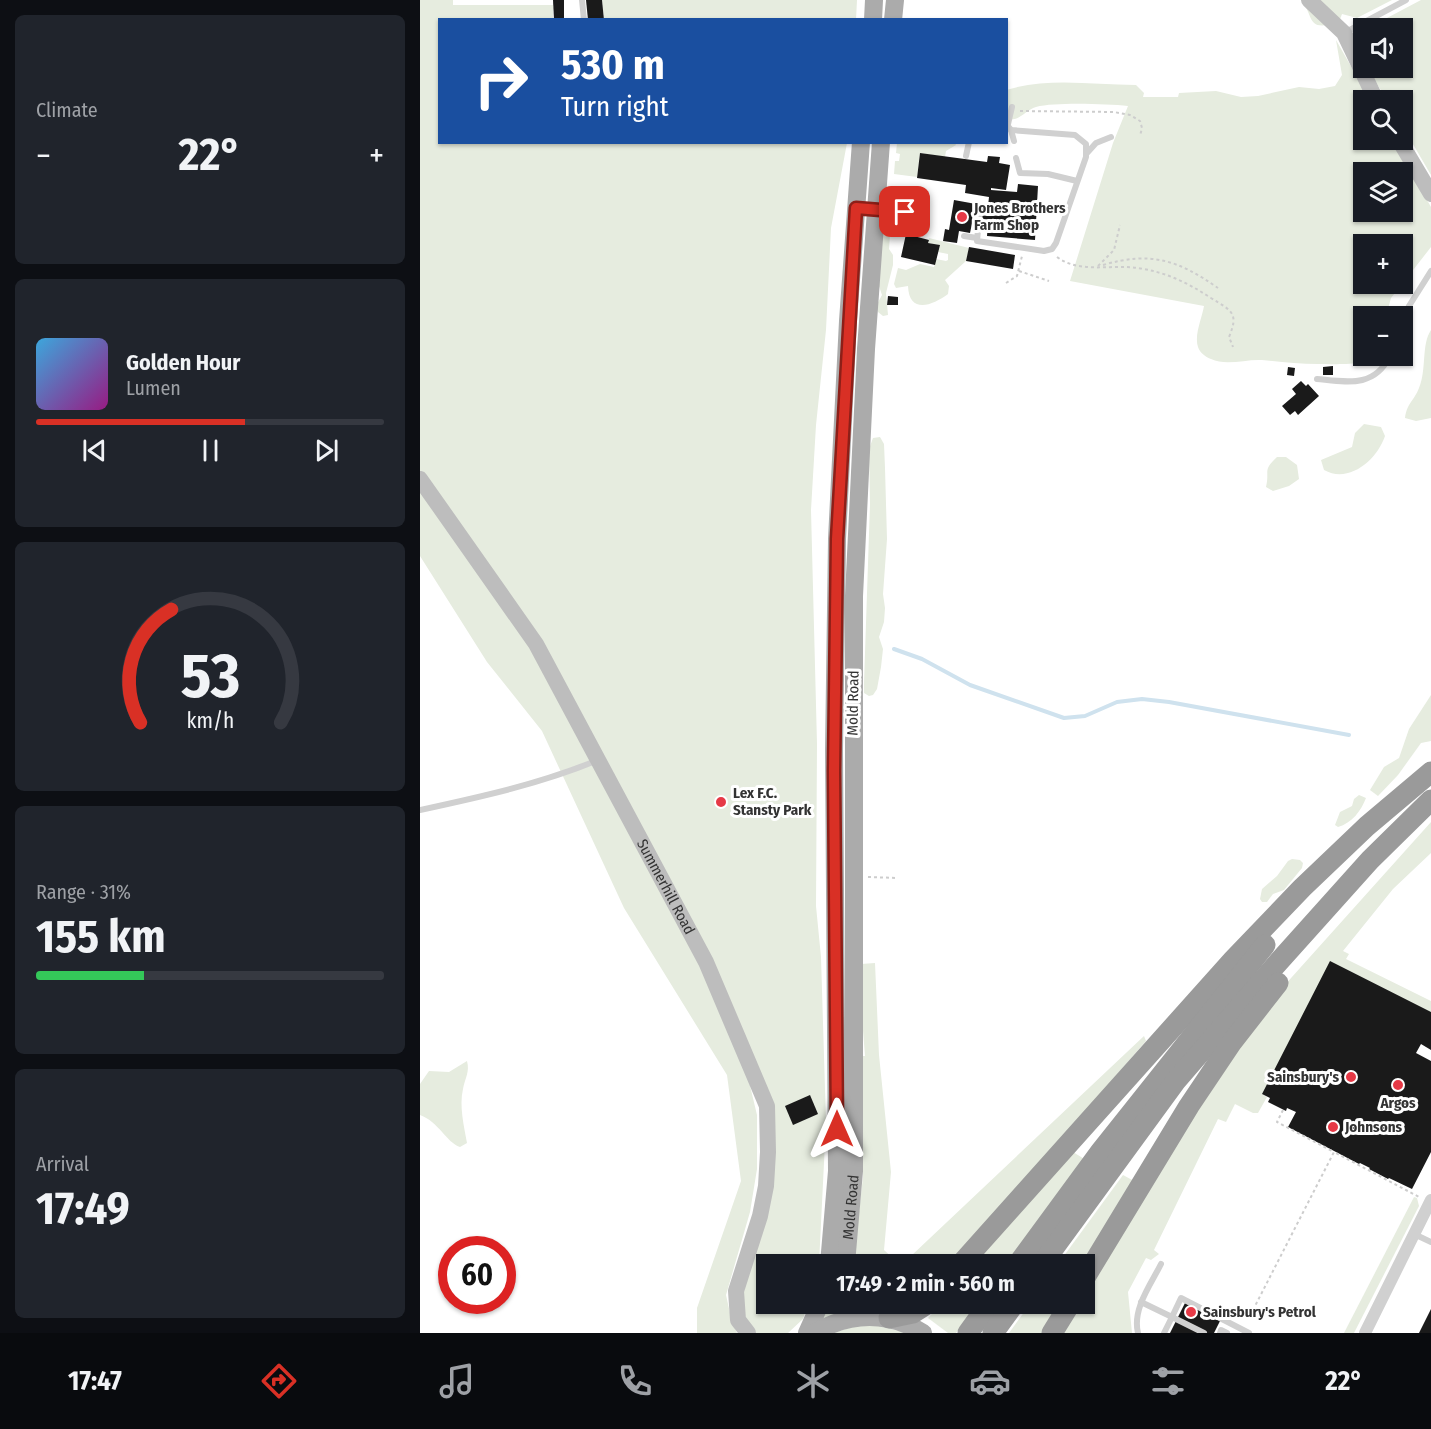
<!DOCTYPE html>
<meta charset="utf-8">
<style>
:root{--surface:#171b24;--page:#20242c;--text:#f1f3f6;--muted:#9ea1a6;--line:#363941;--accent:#d93025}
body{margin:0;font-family:"Fira Sans Condensed",sans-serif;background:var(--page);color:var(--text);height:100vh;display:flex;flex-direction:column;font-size:22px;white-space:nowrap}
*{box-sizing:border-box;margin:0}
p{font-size:20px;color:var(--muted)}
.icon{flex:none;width:33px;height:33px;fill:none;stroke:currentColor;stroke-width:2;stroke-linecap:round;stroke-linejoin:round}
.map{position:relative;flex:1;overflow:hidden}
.drawer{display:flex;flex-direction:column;gap:15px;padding:15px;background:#0d0f14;width:420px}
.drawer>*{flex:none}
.guide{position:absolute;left:18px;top:18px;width:570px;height:126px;border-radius:0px;box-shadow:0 2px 4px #0004;background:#1a4fa0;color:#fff;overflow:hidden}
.fabs{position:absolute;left:933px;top:18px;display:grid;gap:12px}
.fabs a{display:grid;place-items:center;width:60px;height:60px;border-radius:0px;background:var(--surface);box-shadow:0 2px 4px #0004;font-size:30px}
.speed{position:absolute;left:18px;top:1236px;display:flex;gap:12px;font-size:30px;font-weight:700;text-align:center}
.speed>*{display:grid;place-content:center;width:78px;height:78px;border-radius:50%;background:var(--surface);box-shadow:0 2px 4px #0004;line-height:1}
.speed .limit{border:9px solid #d22;background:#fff;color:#111}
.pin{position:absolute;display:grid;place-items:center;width:51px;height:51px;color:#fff;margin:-26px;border-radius:12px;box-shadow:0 3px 9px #0006}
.me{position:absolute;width:66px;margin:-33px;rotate:0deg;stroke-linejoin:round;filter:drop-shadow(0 0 4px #0008)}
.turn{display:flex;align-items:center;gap:21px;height:126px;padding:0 24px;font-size:27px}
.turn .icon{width:78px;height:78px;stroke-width:2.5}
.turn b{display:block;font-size:42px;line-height:51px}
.big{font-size:45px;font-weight:700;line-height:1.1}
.drawer .card{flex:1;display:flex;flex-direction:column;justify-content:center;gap:9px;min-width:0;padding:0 21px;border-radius:9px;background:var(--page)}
.drawer .dial{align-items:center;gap:0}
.dial svg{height:156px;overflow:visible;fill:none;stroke:var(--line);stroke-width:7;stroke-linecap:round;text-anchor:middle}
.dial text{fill:var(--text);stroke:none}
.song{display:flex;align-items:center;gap:18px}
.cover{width:72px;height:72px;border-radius:9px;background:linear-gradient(135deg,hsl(200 70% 55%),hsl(310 70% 35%))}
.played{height:6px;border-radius:3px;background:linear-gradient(90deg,var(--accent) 60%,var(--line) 60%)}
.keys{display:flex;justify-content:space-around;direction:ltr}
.heat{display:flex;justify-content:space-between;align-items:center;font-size:33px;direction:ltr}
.charge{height:9px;border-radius:4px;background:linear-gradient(90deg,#34c759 31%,var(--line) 0)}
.trip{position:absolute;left:336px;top:1254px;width:339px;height:60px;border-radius:0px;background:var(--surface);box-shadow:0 2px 4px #0004;font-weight:700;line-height:60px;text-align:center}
.tab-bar{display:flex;height:96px;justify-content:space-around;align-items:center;background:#090b0e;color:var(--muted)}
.tab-bar .icon{width:42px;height:42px}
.tab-bar .active{color:var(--accent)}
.tab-bar b{font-size:27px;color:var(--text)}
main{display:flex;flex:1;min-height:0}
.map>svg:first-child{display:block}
.green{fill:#e6ecdf;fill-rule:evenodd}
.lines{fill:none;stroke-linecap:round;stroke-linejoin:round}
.stream{stroke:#cfe2ee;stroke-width:4}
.building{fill:#1a1a1a}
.path{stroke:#cdcdcd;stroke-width:2;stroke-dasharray:3 3;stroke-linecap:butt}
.lane{stroke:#d0d0d0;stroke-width:6}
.street{stroke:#d0d0d0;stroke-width:12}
.secondary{stroke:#bdbdbd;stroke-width:16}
.primary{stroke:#ababab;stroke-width:18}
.highway{stroke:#9a9a9a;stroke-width:21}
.route-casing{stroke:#8d1f18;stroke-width:15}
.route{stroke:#d93025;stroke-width:10}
.poi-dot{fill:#e63946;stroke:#fff;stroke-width:2}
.labels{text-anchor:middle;stroke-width:6;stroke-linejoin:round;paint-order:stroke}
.poi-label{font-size:15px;font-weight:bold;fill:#333;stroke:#fff;text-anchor:start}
.street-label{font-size:15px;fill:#333;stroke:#fff}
</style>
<main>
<section class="drawer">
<div class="card"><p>Climate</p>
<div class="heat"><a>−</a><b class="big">22°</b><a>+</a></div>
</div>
<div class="card">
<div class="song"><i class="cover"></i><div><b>Golden Hour</b><p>Lumen</p></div></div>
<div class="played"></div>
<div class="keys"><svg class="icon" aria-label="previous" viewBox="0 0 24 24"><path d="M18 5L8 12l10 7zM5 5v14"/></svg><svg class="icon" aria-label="pause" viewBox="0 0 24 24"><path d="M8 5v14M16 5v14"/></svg><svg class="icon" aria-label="next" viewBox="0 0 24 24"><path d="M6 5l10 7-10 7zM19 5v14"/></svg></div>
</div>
<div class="card dial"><svg viewBox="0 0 100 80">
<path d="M14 69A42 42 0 1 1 86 69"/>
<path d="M14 69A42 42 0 0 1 30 11" stroke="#d93025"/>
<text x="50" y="56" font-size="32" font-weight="700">53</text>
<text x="50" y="72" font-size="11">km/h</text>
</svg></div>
<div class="card"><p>Range · 31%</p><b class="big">155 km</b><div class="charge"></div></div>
<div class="card"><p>Arrival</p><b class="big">17:49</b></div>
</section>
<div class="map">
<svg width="1011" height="1333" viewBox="0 0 1011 1333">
<rect width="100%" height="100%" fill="#fff"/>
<g class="green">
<polygon points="0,0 33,0 33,5 133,5 133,19 20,20 20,142 427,143 411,228 406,330 396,425 391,510 397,744 396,906 401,957 406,1122 399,1264 346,1264 346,1304 388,1304 383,1319 368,1333 336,1333 320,1312 353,1143 327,1073 337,1115 337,1169 330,1212 306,1295 312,1322 317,1333 277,1333 277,1308 321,1181 307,1075 204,908 122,731 67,662 0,556"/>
<polygon points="182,0 437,0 436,20 184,19"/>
<path d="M881,0H972L937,18L922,14L919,22C885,33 895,16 881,0Z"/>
<polygon points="1001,0 1011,0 1011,175 983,127 982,100 967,100 947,68 982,68 982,28 948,28"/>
<path d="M916,40L945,91L947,100H944V140H973L1011,207V247L983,283L982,244H944V284H982L971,298L966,316H944V356H956C948,366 911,364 898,364C879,364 861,362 842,360C826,359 806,366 791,359C786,357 780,353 778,347C774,335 782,318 784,306L650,281L693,143L708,106C686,104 636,102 616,107C605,110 600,122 587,119L586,90C629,77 672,85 716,85L724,93L723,97H758L759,93L796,91L821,97L838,96L879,87L899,89L915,86L922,75ZM944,172H982V212H944Z"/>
<polygon points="477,143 535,143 536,145 526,151 525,157 500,153 497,177 474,174 475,161 479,161 480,154 476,153"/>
<polygon points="476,218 480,223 480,234 470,234 469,249 473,255 473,265 466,293 468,315 463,316 458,312 456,306 462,295 457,280 461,229"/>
<path d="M509,238L549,248L546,261L525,280L529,286L528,294C512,306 489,314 488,286L476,288L474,284L478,268L486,270L500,264L514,267L516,259L526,261L528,260V254L518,252L519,245L508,243Z"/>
<path d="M1011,330V418L996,421L985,418C987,403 994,401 999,388C1007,369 1001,345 1011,330Z"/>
<path d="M944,424L961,427L965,436C957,460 929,484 904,470L901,460L932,447L935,433Z"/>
<polygon points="460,437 464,444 465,468 467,539 463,594 465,608 464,622 459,637 463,649 461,667 457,689 453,695 449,696 444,693 444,683 450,504 449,449 453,438"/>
<path d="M857,457H866L877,465L879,479L869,486L853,491L846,487C850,470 842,471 857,457Z"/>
<polygon points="1011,695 1011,741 1001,743 978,775 958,796 950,790 964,767 979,758 989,729"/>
<path d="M939,795L946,798C941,811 932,823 918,827L915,825L920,812L932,806L934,799Z"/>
<polygon points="1011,822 1011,853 973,889 923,951 929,954 926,959 1011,1001 1011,1012 842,1094 847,1097 838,1113 833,1113 815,1104 806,1122 798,1119 734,1250 739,1254 731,1260 726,1258 708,1292 712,1333 640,1333 658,1304 664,1304 665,1293 778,1109 854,997"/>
<polygon points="872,859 880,860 883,863 882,868 864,890 853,894 847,902 842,902 840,899 842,889 857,876 868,861"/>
<polygon points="455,963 459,1055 471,1172 464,1250 476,1261 491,1256 724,1036 726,1041 532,1264 433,1264 443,1177 442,1056 445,1056 442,1018 441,964"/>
<path d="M47,1061C50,1072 45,1078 43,1089C39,1106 44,1126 47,1143L40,1147C26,1142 19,1122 0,1115V1084L9,1071L29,1072Z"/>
<polygon points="653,1152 666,1160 587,1264 555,1264"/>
<polygon points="703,1175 716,1182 664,1264 638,1264"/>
<polygon points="994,1197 997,1198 999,1206 934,1333 924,1333"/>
<polygon points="405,1304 431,1304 438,1310 398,1323"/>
<polygon points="521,1304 558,1304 536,1333 528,1333 508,1318"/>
<polygon points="610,1304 642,1304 624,1333 589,1333"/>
<polygon points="439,1325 457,1325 486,1333 413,1333"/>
</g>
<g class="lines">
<polyline class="stream" points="474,649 502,659 550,685 644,718 665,716 697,702 722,699 749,702 929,735"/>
</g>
<g class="building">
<polygon points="133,0 144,0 144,20 134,20"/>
<polygon points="166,0 182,0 184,20 168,20"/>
<polygon points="500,153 567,162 568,156 580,157 579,163 590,165 586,190 571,188 571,190 597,192 598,184 618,186 615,240 567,236 568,222 562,222 563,206 568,206 569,197 545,193 546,185 497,178"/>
<polygon points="534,200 556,204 550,233 539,231 537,243 523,241 525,229 529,230"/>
<polygon points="486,234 509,240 508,243 520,245 515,265 481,257"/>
<polygon points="549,247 595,255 593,269 546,261"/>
<polygon points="468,296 478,297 478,305 467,305"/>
<polygon points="913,366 913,375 903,375 903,367"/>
<polygon points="868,367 875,368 874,376 867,375"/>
<polygon points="881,381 886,386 888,384 899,396 878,415 875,411 870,415 862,406 876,394 872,389"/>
<polygon points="910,961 1011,1012 1011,1050 1001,1044 996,1053 1011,1061 1011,1152 992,1189 969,1178 968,1179 949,1169 950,1168 940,1163 939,1164 868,1127 876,1112 867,1108 866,1111 848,1102 850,1098 842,1094"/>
<polygon points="390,1095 398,1114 373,1125 365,1106"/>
<polygon points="765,1303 800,1321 794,1333 750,1333"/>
<polygon points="1011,1309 1011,1333 999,1333"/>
</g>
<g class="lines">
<g class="path">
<polyline points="600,111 694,112 710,115 720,121 722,128 720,136"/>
<path d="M637,257C660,274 691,264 718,268C746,272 768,283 791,298C812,311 819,313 809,337L813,347"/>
<path d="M683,265C731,251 758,260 798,288"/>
<polyline points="678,266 694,250 700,225"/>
<polyline points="599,271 629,281"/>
<polyline points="586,283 597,276 602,256"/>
<polyline points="448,877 477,878"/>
<polyline points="863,1110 857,1122 914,1152"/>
<polyline points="833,1310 914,1152 1001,1198"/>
</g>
<g class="lane">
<polyline points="162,0 164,20"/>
<polyline points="926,32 986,0"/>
<polyline points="588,124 592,107"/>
<polyline points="591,130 594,141"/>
<polyline points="667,153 676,143 691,137"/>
<polyline points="546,156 549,142"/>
<polyline points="596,158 600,173 628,174 657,181"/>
<polyline points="560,207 557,241 624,251 632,249 636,243 666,157 666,144 655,135 591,130 586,124"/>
<polyline points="437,208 485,212"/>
<polyline points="544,236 557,238"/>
<polyline points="982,323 989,306 1011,271"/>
<path d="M897,379C928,382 954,388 970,356"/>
<path d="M0,810C60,797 120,784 178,760"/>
<polyline points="994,1234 1011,1242"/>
<polyline points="721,1302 752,1317 761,1298 829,1333"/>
<path d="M718,1333C712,1309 731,1284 741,1264"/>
<polyline points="744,1333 752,1317 784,1333"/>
<polyline points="800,1333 801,1330 807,1333"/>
</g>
<polyline class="street" points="945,1333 1011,1200"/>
<g class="secondary">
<polyline points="889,0 924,33 956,100"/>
<polyline points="979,140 1011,194"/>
<path id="s1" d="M0,479L116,644L286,962L347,1106L348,1152L346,1186L340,1216L316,1291L318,1320L328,1333"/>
</g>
<g class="primary">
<polyline points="453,20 454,0"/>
<polyline points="473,20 475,0"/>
<polyline points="409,1264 417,1171 414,750 417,539 428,321 441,142"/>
<path id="s2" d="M426,1264L434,1171V596L446,349L461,142"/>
<polyline points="387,1333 400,1304"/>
<path d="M394,1333C431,1312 467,1311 503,1333"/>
</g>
<g class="highway">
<polyline points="541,1264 813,960 882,888 947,826 1011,772"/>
<polyline points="598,1264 681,1151 845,945"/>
<polyline points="622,1264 755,1082 855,966 950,860 1011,800"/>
<polyline points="664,1279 769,1106 812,1042 858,983"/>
<polyline points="469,1318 493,1313 507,1304"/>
<polyline points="548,1333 569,1304"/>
<polyline points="573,1333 594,1304"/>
<polyline points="632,1333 650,1304"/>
</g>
</g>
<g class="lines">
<defs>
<polyline id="route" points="417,1129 414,771 417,539 436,208 485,212"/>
</defs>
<use href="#route" class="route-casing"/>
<use href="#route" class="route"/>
</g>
<g class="poi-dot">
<circle cx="542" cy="217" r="6"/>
<circle cx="301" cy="802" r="6"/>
<circle cx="931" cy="1077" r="6"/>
<circle cx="978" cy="1085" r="6"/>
<circle cx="913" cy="1127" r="6"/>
<circle cx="771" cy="1312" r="6"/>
</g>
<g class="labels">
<g class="poi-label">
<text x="554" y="213">Jones Brothers<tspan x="554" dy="17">Farm Shop</tspan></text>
<text x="313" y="798">Lex F.C.<tspan x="313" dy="17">Stansty Park</tspan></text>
<text x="919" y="1082" text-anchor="end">Sainsbury's</text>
<text x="978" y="1108" text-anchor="middle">Argos</text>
<text x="925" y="1132">Johnsons</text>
<text x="783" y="1317">Sainsbury's Petrol</text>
</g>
<g class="street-label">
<text transform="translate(433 703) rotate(-89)" y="5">Mold Road</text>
<text dy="5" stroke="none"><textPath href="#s1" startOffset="477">Summerhill Road</textPath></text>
<text dy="5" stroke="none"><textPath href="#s2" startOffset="57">Mold Road</textPath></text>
</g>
</g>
</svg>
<div class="fabs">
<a><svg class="icon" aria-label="sound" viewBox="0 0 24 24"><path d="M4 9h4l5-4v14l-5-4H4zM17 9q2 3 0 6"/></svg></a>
<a><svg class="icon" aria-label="search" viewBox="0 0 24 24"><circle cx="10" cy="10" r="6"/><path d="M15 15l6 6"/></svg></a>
<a><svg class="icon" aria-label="layers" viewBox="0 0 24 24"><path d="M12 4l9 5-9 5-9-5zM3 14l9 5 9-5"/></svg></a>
<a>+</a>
<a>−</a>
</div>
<div class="speed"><div class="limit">60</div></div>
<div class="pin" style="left:485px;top:212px;background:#d93025"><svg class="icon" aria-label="arrive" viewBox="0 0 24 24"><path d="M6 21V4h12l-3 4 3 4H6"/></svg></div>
<svg class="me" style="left:417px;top:1129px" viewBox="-20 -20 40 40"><path d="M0-17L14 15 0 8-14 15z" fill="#d93025" stroke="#fff" stroke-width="4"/></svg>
<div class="trip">17:49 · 2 min · 560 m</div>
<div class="guide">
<div class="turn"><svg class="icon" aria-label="right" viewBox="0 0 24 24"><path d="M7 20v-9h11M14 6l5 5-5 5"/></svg><div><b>530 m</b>Turn right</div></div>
</div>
</div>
</main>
<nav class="tab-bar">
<b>17:47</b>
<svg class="icon active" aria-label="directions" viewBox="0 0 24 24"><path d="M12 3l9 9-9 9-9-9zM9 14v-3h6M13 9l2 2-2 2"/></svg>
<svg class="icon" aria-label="music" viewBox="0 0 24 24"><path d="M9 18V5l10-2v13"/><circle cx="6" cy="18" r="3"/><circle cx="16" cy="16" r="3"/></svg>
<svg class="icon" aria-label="phone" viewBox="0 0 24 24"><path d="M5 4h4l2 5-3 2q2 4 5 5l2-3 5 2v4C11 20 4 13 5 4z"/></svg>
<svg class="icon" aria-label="climate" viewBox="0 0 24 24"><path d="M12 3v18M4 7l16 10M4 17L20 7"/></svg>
<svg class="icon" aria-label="car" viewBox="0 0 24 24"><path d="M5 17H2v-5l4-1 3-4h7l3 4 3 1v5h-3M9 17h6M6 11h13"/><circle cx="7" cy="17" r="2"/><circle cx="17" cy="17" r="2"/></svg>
<svg class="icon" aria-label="filters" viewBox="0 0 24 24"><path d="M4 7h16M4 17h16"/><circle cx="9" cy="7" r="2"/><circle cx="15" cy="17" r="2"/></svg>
<b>22°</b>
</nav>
